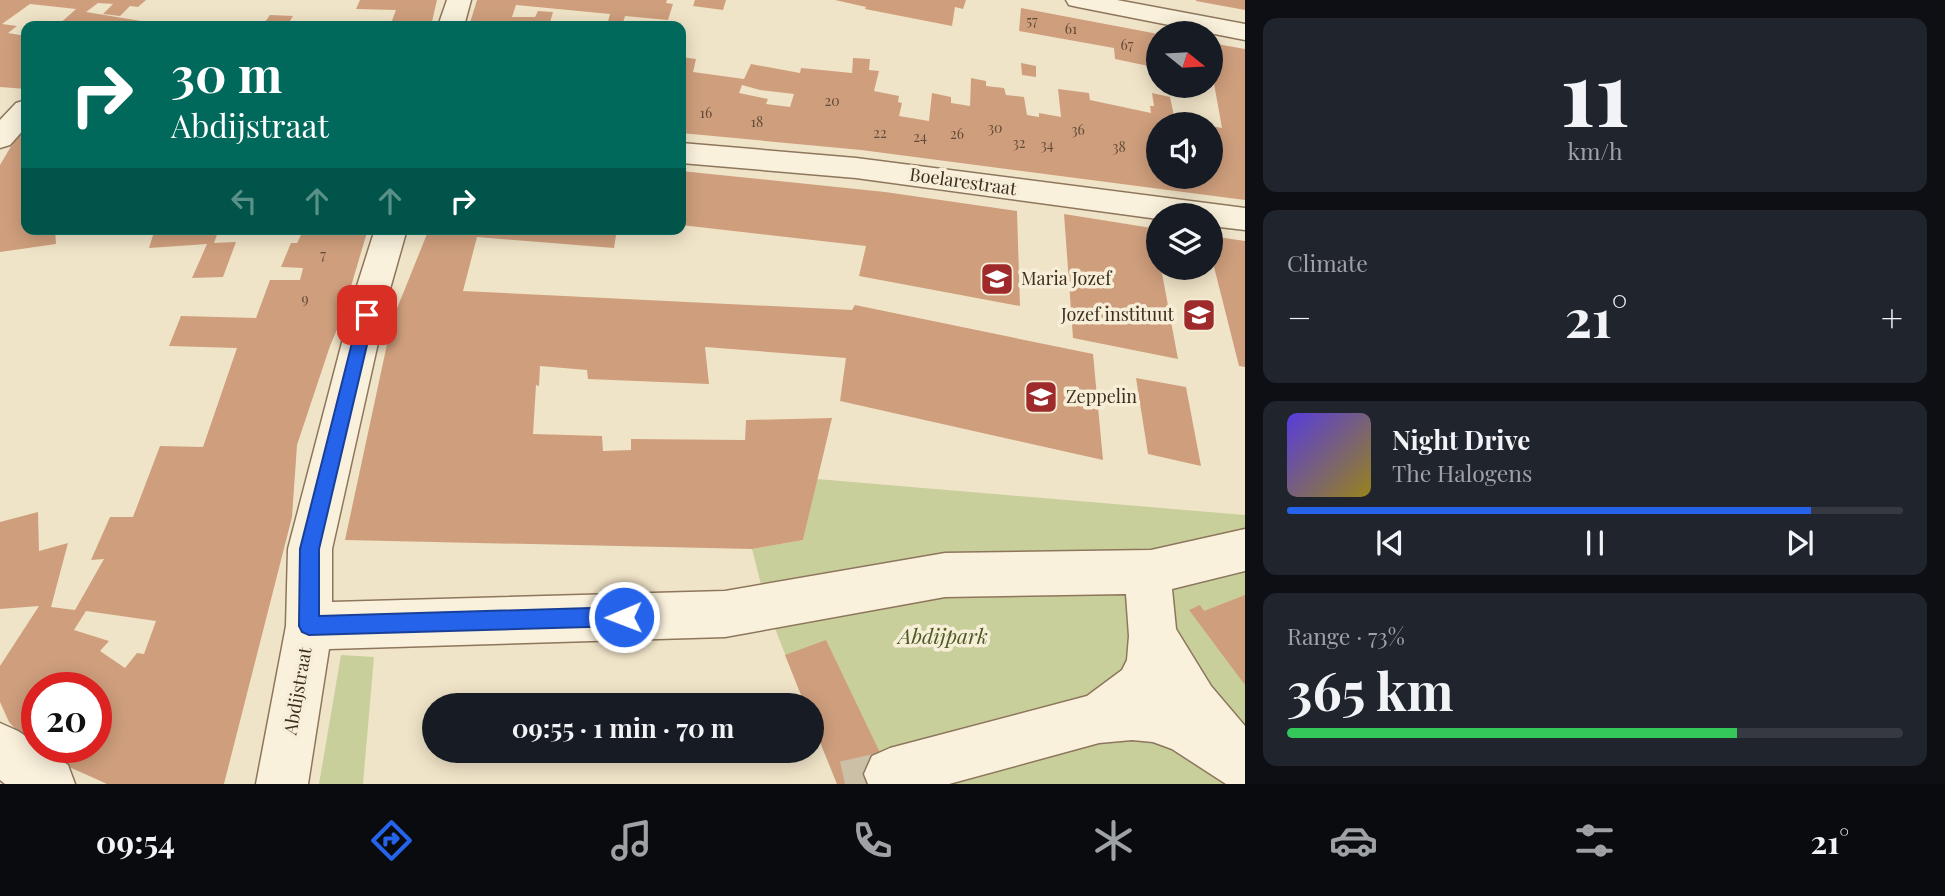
<!DOCTYPE html>
<meta charset="utf-8">
<style>
:root{--surface:#171b24;--page:#20242c;--text:#f1f3f6;--muted:#9ea1a6;--line:#363941;--accent:#2563eb}
body{margin:0;font-family:"Playfair Display",serif;background:var(--page);color:var(--text);height:100vh;display:flex;flex-direction:column;font-size:26px;white-space:nowrap}
*{box-sizing:border-box;margin:0}
p{font-size:23px;color:var(--muted)}
.icon{flex:none;width:38px;height:38px;fill:none;stroke:currentColor;stroke-width:2;stroke-linecap:round;stroke-linejoin:round}
.map{position:relative;flex:1;overflow:hidden}
.details{display:flex;flex-direction:column;gap:18px;padding:18px;background:#0d0f14;width:700px}
.details>*{flex:none}
.banner{position:absolute;left:21px;top:21px;width:665px;height:214px;border-radius:14px;box-shadow:0 4px 18px #0003;background:#00695c;color:#fff;overflow:hidden}
.needle{width:46px;rotate:108deg}
.fabs{position:absolute;left:1146px;top:21px;display:grid;gap:14px}
.fabs a{display:grid;place-items:center;width:77px;height:77px;border-radius:50%;background:var(--surface);box-shadow:0 4px 18px #0003;font-size:35px}
.speed{position:absolute;left:21px;top:672px;display:flex;gap:14px;font-size:35px;font-weight:700;text-align:center}
.speed>*{display:grid;place-content:center;width:91px;height:91px;border-radius:50%;background:var(--surface);box-shadow:0 4px 18px #0003;line-height:1}
.speed .limit{border:10px solid #d22;background:#fff;color:#111}
.pin{position:absolute;display:grid;place-items:center;width:60px;height:60px;color:#fff;margin:-30px;border-radius:14px;box-shadow:0 4px 10px #0006}
.me{position:absolute;width:77px;margin:-38px;rotate:269deg;stroke-linejoin:round;filter:drop-shadow(0 0 5px #0008)}
.turn{display:flex;align-items:center;gap:24px;height:147px;padding:0 35px;font-size:32px}
.turn .icon{width:91px;height:91px;stroke-width:2.5}
.turn b{display:block;font-size:49px;line-height:60px}
.lanes{display:flex;align-items:center;height:66px;padding:0 35px;background:#0003;justify-content:center;gap:35px;direction:ltr}
.lanes .off{opacity:.35}
.big{font-size:52px;font-weight:700;line-height:1.1}
.details .tile{flex:1;display:flex;flex-direction:column;justify-content:center;gap:10px;min-width:0;padding:0 24px;border-radius:14px;background:var(--page)}
.details .dial{align-items:center;gap:0}
.dial b{font-size:91px;line-height:1}
.song{display:flex;align-items:center;gap:21px}
.cover{width:84px;height:84px;border-radius:10px;background:linear-gradient(135deg,hsl(250 70% 55%),hsl(50 70% 35%))}
.played{height:7px;border-radius:4px;background:linear-gradient(90deg,var(--accent) 85%,var(--line) 85%)}
.keys{display:flex;justify-content:space-around;direction:ltr}
.heat{display:flex;justify-content:space-between;align-items:center;font-size:38px;direction:ltr}
.charge{height:10px;border-radius:5px;background:linear-gradient(90deg,#34c759 73%,var(--line) 0)}
.trip{position:absolute;left:422px;top:693px;width:402px;height:70px;border-radius:35px;background:var(--surface);box-shadow:0 4px 18px #0003;font-weight:700;line-height:70px;text-align:center}
.tabs{display:flex;height:112px;justify-content:space-around;align-items:center;background:#090b0e;color:var(--muted)}
.tabs .icon{width:49px;height:49px}
.tabs .on{color:var(--accent)}
.tabs b{font-size:32px;color:var(--text)}
main{display:flex;flex:1;min-height:0}
.map>svg:first-child{display:block}
.green{fill:#c9cf9b}
.building{fill:#cf9f7d;fill-rule:evenodd}
.lines{fill:none;stroke-linecap:round;stroke-linejoin:round}
.minor-tunnel{stroke:#ccc0a6;stroke-width:46;stroke-dasharray:46 23;stroke-linecap:butt}
.minor-casing{stroke:#8d765c;stroke-width:3}
.minor{fill:#faf1dc;fill-rule:evenodd}
.route{fill:#2563eb;stroke:#184099;stroke-width:2}
.labels{text-anchor:middle;stroke-width:7;stroke-linejoin:round;paint-order:stroke}
.number-label{font-size:14px;fill:#624a37}
.street-label{font-size:18px;fill:#3d2e20;stroke:#f7eed8}
.poi-label{font-size:18px;fill:#3d2e20;stroke:#f7eed8;text-anchor:start}
.near-park-label{font-size:21px;font-style:italic;fill:#4d5a26;stroke:#f7eed8}
</style>
<main>
<div class="map">
<svg width="1245" height="784" viewBox="0 0 1245 784">
<rect width="100%" height="100%" fill="#f0e4c8"/>
<g class="green">
<polygon points="817,479 1245,515 1245,784 837,784 812,722 812,705 805,705 767,608 752,549 803,540"/>
<polygon points="341,655 374,657 363,784 319,784"/>
</g>
<g class="building">
<polygon points="0,0 146,0 138,7 130,6 120,16 103,14 113,4 98,3 86,12 147,22 143,26 57,26 76,9 30,4 2,24 17,26 8,33 26,36 23,40 26,40 26,89 0,87"/>
<polygon points="360,0 437,0 431,26 390,26 396,10 356,9"/>
<polygon points="477,0 667,0 666,3 673,4 668,20 625,16 622,26 607,25 610,14 516,5 512,17 535,17 538,11 553,12 549,26 469,26"/>
<polygon points="695,0 726,0 723,10 693,6"/>
<polygon points="835,0 966,0 963,9 955,7 952,26 865,9 866,7"/>
<polygon points="1196,0 1245,0 1245,10 1196,1"/>
<polygon points="1021,8 1158,34 1158,68 1115,59 1114,48 1019,31"/>
<polygon points="270,15 293,16 287,26 262,26"/>
<path d="M1211,43L1245,49V200L861,150L681,133V57L696,59L693,72L744,79L751,64L800,73L801,68L852,73L853,58L870,59L869,70L879,71L874,91L899,96L898,102L902,103L899,116L929,121L932,93L951,97V103L970,106L971,78L986,81V86L1004,88L1006,95L1024,97L1027,115L1039,117V113L1061,117L1058,89L1089,93L1090,100L1151,113L1150,106H1154L1152,93L1170,97L1174,116L1190,118L1191,124H1158V177H1211V126L1222,128L1213,78L1211,77ZM742,85L760,90L794,94L790,107L766,104L768,99L739,93Z"/>
<polygon points="1021,63 1036,66 1036,77 1022,75"/>
<polygon points="19,133 26,133 26,229 55,229 56,244 0,252 0,165"/>
<polygon points="681,171 885,192 1017,211 1020,306 859,276 866,246 681,225"/>
<polygon points="1064,214 1158,229 1158,268 1161,268 1178,359 1073,338"/>
<polygon points="155,229 219,229 214,243 236,242 223,277 192,278 207,244 149,248"/>
<path d="M265,229H368L341,320L330,346L297,445L292,517L224,784H107L36,752L9,722L0,702V666L39,606L0,609V522L38,512L39,551L68,543L51,607L75,610L104,559L91,560L110,517H133L160,446L203,447L237,348L169,346L181,316L256,318L270,280H300L303,268L281,267L291,243H297L301,235H264ZM86,611L156,621L144,654L137,653L125,668L100,651L109,641L74,630ZM37,688H96V747H37Z"/>
<polygon points="429,229 617,229 614,248 477,237 463,291 852,310 855,305 1093,354 1103,460 840,401 846,358 705,347 709,384 588,379 587,370 540,366 539,386 536,385 533,434 602,436 603,451 631,450 631,439 745,440 746,420 832,418 803,540 752,549 345,540 392,321"/>
<polygon points="1211,236 1245,241 1245,367 1239,366 1211,255"/>
<polygon points="1136,378 1186,387 1201,466 1148,454"/>
<polygon points="1245,595 1245,685 1189,610 1200,605 1204,611"/>
<polygon points="826,640 895,784 837,784 812,722 812,705 805,705 785,655"/>
</g>
<g class="lines">
<polyline class="minor-tunnel" points="845,784 890,774"/>
<defs>
<g id="minor">
<polygon points="447,0 471,0 464,26 438,26"/>
<polygon points="1066,0 1117,0 1245,24 1245,40 1078,7 1069,5"/>
<polygon points="26,100 26,127 10,145 0,148 0,120 16,103"/>
<polygon points="681,143 856,158 1245,208 1245,230 1211,226 1211,215 1158,215 1158,219 856,178 681,163"/>
<polygon points="375,229 407,229 390,289 332,549 332,602 725,591 945,553 1151,550 1245,529 1245,571 1172,589 1176,629 1211,686 1245,726 1245,784 1226,784 1172,749 1153,742 1132,740 1099,743 949,784 868,784 864,774 872,756 890,748 1087,696 1122,670 1127,660 1129,636 1126,594 945,597 725,637 329,649 308,784 256,784 286,626 288,549 356,289"/>
<polygon points="0,723 18,731 37,744 37,747 41,747 68,765 75,784 5,784 0,780"/>
</g>
</defs>
<use href="#minor" class="minor-casing"/>
<use href="#minor" class="minor"/>
</g>
<polygon class="route" points="367,309 374,315 319,549 319,616 624,607 631,610 634,617 631,623 624,626 309,635 302,632 299,626 300,549 359,315"/>
<defs>
<symbol id="school-square" viewBox="-11 -11 22 22"><rect x="-9" y="-9" width="18" height="18" rx="4" fill="#9e2a2b" stroke="#f7eed8"/><path d="M0-5L7-2L0 1L-7-2ZM-4 1L0 2.5L4 1V4Q0 6-4 4Z" fill="#fff"/></symbol>
</defs>
<g fill-rule="evenodd">
<use href="#school-square" x="978" y="260" width="38" height="38"/>
<use href="#school-square" x="1180" y="296" width="38" height="38"/>
<use href="#school-square" x="1022" y="378" width="38" height="38"/>
</g>
<g class="labels">
<g class="number-label">
<text x="1032" y="26">57</text>
<text x="1071" y="34">61</text>
<text x="1127" y="50">67</text>
<text x="832" y="106">20</text>
<text x="706" y="118">16</text>
<text x="757" y="127">18</text>
<text x="995" y="133">30</text>
<text x="1078" y="135">36</text>
<text x="880" y="138">22</text>
<text x="957" y="139">26</text>
<text x="920" y="142">24</text>
<text x="1019" y="148">32</text>
<text x="1047" y="150">34</text>
<text x="1119" y="152">38</text>
<text x="323" y="260">7</text>
<text x="305" y="304">9</text>
</g>
<g class="street-label">
<text transform="translate(963 182) rotate(8)" y="6">Boelarestraat</text>
<text transform="translate(298 691) rotate(-80)" y="6">Abdijstraat</text>
</g>
<g class="poi-label">
<text x="1021" y="285">Maria Jozef</text>
<text x="1174" y="321" text-anchor="end">Jozef instituut</text>
<text x="1066" y="403">Zeppelin</text>
</g>
<g class="near-park-label">
<text x="943" y="644">Abdijpark</text>
</g>
</g>
</svg>
<div class="fabs">
<a><svg class="needle" viewBox="-14 -14 28 28"><path d="M0-13l5 13h-10z" fill="#e53935"/><path d="M0 13l5-13h-10z" fill="#9ea1a6"/></svg></a>
<a><svg class="icon" aria-label="sound" viewBox="0 0 24 24"><path d="M4 9h4l5-4v14l-5-4H4zM17 9q2 3 0 6"/></svg></a>
<a><svg class="icon" aria-label="layers" viewBox="0 0 24 24"><path d="M12 4l9 5-9 5-9-5zM3 14l9 5 9-5"/></svg></a>
</div>
<div class="speed"><div class="limit">20</div></div>
<div class="pin" style="left:367px;top:315px;background:#d93025"><svg class="icon" aria-label="arrive" viewBox="0 0 24 24"><path d="M6 21V4h12l-3 4 3 4H6"/></svg></div>
<svg class="me" style="left:624px;top:617px" viewBox="-20 -20 40 40"><circle r="17" fill="#2563eb" stroke="#fff" stroke-width="3"/><path d="M0-11L8 9 0 5-8 9z" fill="#fff"/></svg>
<div class="trip">09:55 · 1 min · 70 m</div>
<div class="banner">
<div class="turn"><svg class="icon" aria-label="right" viewBox="0 0 24 24"><path d="M7 20v-9h11M14 6l5 5-5 5"/></svg><div><b>30 m</b>Abdijstraat</div></div>
<div class="lanes"><svg class="icon off" aria-label="left" viewBox="0 0 24 24"><path d="M17 20v-9H6M10 6l-5 5 5 5"/></svg><svg class="icon off" aria-label="ahead" viewBox="0 0 24 24"><path d="M12 20V5M6 11l6-6 6 6"/></svg><svg class="icon off" aria-label="ahead" viewBox="0 0 24 24"><path d="M12 20V5M6 11l6-6 6 6"/></svg><svg class="icon" aria-label="right" viewBox="0 0 24 24"><path d="M7 20v-9h11M14 6l5 5-5 5"/></svg></div>
</div>
</div>
<section class="details">
<div class="tile dial"><b>11</b><p>km/h</p></div>
<div class="tile"><p>Climate</p>
<div class="heat"><a>−</a><b class="big">21°</b><a>+</a></div>
</div>
<div class="tile">
<div class="song"><i class="cover"></i><div><b>Night Drive</b><p>The Halogens</p></div></div>
<div class="played"></div>
<div class="keys"><svg class="icon" aria-label="previous" viewBox="0 0 24 24"><path d="M18 5L8 12l10 7zM5 5v14"/></svg><svg class="icon" aria-label="pause" viewBox="0 0 24 24"><path d="M8 5v14M16 5v14"/></svg><svg class="icon" aria-label="next" viewBox="0 0 24 24"><path d="M6 5l10 7-10 7zM19 5v14"/></svg></div>
</div>
<div class="tile"><p>Range · 73%</p><b class="big">365 km</b><div class="charge"></div></div>
</section>
</main>
<nav class="tabs">
<b>09:54</b>
<svg class="icon on" aria-label="directions" viewBox="0 0 24 24"><path d="M12 3l9 9-9 9-9-9zM9 14v-3h6M13 9l2 2-2 2"/></svg>
<svg class="icon" aria-label="music" viewBox="0 0 24 24"><path d="M9 18V5l10-2v13"/><circle cx="6" cy="18" r="3"/><circle cx="16" cy="16" r="3"/></svg>
<svg class="icon" aria-label="phone" viewBox="0 0 24 24"><path d="M5 4h4l2 5-3 2q2 4 5 5l2-3 5 2v4C11 20 4 13 5 4z"/></svg>
<svg class="icon" aria-label="climate" viewBox="0 0 24 24"><path d="M12 3v18M4 7l16 10M4 17L20 7"/></svg>
<svg class="icon" aria-label="car" viewBox="0 0 24 24"><path d="M5 17H2v-5l4-1 3-4h7l3 4 3 1v5h-3M9 17h6M6 11h13"/><circle cx="7" cy="17" r="2"/><circle cx="17" cy="17" r="2"/></svg>
<svg class="icon" aria-label="filters" viewBox="0 0 24 24"><path d="M4 7h16M4 17h16"/><circle cx="9" cy="7" r="2"/><circle cx="15" cy="17" r="2"/></svg>
<b>21°</b>
</nav>
